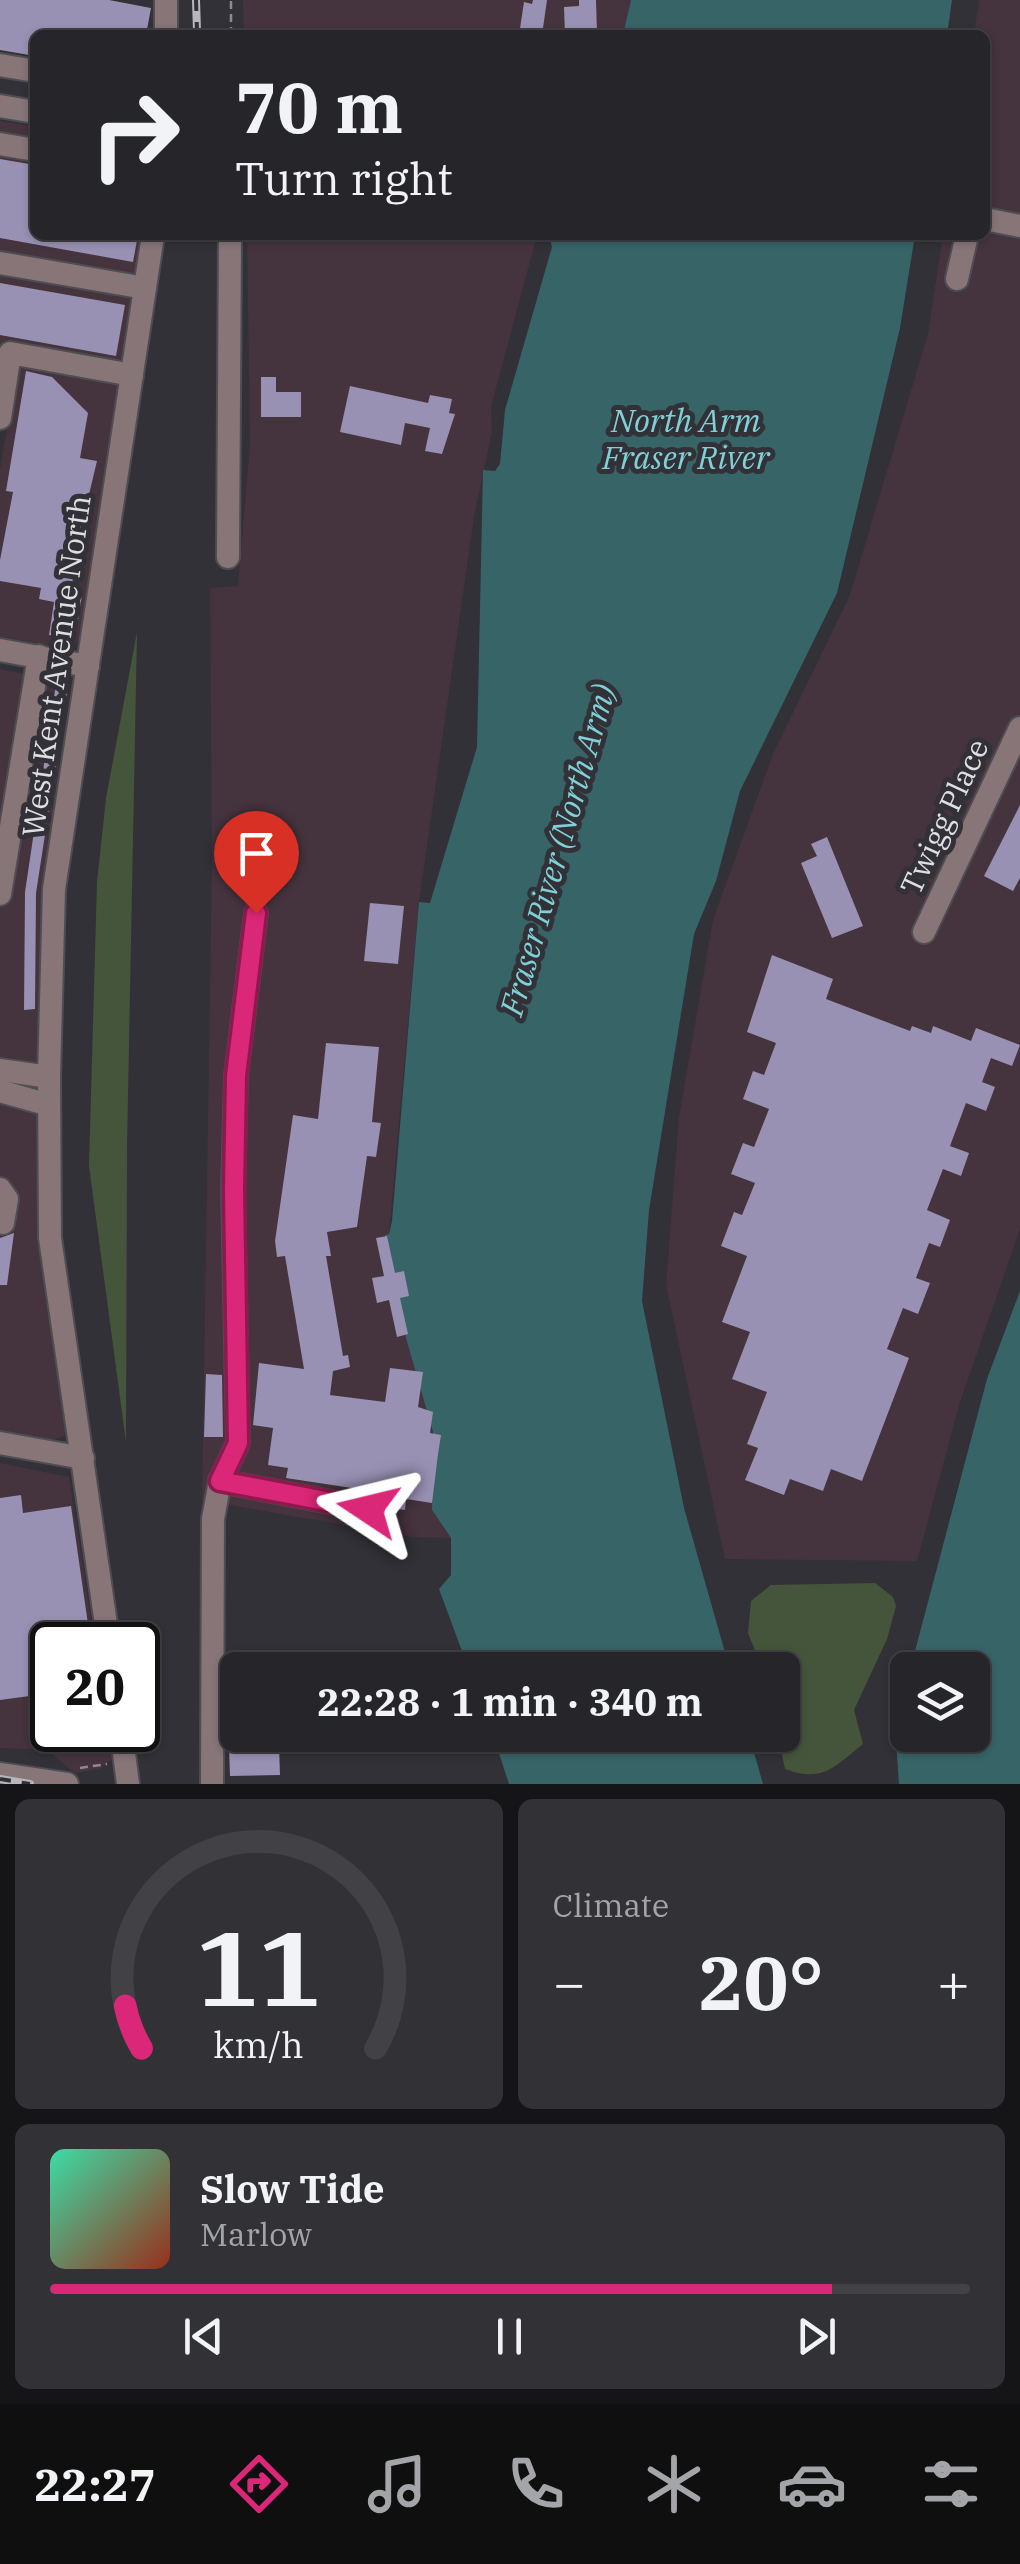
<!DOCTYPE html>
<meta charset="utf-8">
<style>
:root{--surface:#262529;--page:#323135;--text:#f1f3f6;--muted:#a4a5a8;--line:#424246;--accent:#db2777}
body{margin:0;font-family:"IBM Plex Serif",serif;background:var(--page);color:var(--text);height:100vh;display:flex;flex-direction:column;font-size:38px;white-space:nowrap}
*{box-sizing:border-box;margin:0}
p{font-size:32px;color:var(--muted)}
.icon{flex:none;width:55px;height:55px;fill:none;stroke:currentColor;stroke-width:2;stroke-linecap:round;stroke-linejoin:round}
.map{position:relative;height:1784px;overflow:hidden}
.side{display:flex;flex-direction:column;gap:15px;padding:15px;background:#151417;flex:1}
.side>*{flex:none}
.banner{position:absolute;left:30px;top:30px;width:960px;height:210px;border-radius:15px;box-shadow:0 2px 8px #0004,0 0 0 2px var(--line);background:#262529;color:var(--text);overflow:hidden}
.tools{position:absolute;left:890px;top:1652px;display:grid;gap:20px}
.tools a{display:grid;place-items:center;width:100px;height:100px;border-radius:15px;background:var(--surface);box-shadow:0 2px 8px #0004,0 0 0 2px var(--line);font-size:50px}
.speed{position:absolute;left:30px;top:1622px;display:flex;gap:20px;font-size:50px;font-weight:700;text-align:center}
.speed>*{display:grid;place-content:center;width:130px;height:130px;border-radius:50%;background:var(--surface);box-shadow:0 2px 8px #0004,0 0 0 2px var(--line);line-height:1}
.speed .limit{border:5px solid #111;border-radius:15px;background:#fff;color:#111}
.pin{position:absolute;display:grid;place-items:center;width:85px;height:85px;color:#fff;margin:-102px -42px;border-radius:50% 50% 50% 0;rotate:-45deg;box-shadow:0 0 10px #0007}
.pin .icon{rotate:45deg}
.me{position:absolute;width:110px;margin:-55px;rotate:280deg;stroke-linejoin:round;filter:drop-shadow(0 0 8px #0008)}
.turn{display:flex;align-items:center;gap:35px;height:210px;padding:0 40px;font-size:45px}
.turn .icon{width:130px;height:130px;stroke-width:2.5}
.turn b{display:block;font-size:70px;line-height:85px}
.big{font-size:75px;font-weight:800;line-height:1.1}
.side .card{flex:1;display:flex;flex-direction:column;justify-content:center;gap:15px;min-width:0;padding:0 35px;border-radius:15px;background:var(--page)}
.side .dial{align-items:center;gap:0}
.dial svg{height:260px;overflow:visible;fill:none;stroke:var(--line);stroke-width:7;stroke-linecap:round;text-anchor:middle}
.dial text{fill:var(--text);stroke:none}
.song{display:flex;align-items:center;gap:30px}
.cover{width:120px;height:120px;border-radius:15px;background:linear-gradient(135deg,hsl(160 70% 55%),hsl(10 70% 35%))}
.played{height:10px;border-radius:5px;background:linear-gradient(90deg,var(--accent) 85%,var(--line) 85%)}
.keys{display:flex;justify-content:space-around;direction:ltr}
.heat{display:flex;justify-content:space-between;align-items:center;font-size:55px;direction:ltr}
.side .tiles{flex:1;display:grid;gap:15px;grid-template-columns:1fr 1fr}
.card:last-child{grid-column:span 2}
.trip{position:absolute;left:220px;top:1652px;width:580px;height:100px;border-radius:15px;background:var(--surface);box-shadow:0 2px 8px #0004,0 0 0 2px var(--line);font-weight:800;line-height:100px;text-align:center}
.menu{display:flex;height:160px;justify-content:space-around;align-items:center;background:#0f0f10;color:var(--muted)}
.menu .icon{width:70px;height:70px}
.menu .current{color:var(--accent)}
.menu b{font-size:45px;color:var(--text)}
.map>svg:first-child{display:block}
.industrial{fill:#45333d}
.green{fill:#45553b}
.water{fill:#376467}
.building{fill:#9991b3}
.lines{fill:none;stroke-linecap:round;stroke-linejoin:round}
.minor-casing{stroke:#4e4d52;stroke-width:26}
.path{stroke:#8c8b90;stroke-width:2.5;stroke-dasharray:8 5;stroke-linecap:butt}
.minor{stroke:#877578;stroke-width:22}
.rail-casing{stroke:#b8b7bb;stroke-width:8}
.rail{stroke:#323137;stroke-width:4;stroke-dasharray:11;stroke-linecap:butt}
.route-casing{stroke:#8e194d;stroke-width:25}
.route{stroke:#db2777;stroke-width:18}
.labels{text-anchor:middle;stroke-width:10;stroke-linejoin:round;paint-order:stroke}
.street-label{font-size:30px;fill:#dfdee2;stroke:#323137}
.water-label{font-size:32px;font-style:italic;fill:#80d1d7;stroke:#323137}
</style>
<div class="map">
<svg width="1020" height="1784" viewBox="0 0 1020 1784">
<rect width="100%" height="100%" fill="#323137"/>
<g class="industrial">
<polygon points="243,0 631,0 623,35 244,35"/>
<polygon points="979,0 1020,0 1020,1229 960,1402 917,1561 725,1559 666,1285 679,1117 713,920 773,754 850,595 928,334 943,235 985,235 985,35 974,35"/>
<polygon points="0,121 35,127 35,235 143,235 83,636 72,648 0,637 0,469 17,369 28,363 0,361"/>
<polygon points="247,235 537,235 491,407 492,432 474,517 419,902 389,1234 433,1432 432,1510 451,1538 412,1537 202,1500 212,862 210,588 238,586 250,443"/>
<polygon points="0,669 69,684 43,890 68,1428 64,1436 50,1441 0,1431"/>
<polygon points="0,1463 69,1477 95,1645 52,1645 52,1730 108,1730 112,1759 100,1769 75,1773 47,1750 0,1748"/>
</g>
<g class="green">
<polygon points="137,632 127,1148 126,1442 89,1166 97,882 106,798"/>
<path d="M875,1583L893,1597L896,1606L887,1639L854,1710L863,1744C834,1767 823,1783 785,1769L778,1735H782V1670H763L748,1633L751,1601L771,1585Z"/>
</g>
<g class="water">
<polygon points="631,0 952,0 947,35 623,35"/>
<polygon points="549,235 915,235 900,328 837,593 740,791 716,881 694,934 649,1210 642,1301 684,1508 730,1670 469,1670 439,1589 451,1575 451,1538 432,1510 433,1432 406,1338 385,1235 389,1234 392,1221 419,902 430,903 477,747 483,470 495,471 500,464 505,410 552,247"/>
<polygon points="1020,1291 1020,1784 899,1784 895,1725 907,1680 908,1735 972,1735 972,1670 910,1670 987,1379"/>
<polygon points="493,1735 749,1735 763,1784 509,1784"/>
</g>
<g class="building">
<polygon points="0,0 109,0 151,8 146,35 35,35 35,56 0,50"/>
<polygon points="533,0 547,0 542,35 519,35 524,2 532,4"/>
<polygon points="579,0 596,0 597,33 594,35 565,35 564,7 579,6"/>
<polygon points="0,159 35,165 35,235 138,235 133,262 0,238"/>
<polygon points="0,283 125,305 116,356 0,335"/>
<polygon points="26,371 52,377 88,413 80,458 97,461 76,549 71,594 82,595 75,639 49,635 54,602 39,599 41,588 0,581 0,560 13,492 6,491"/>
<polygon points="261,377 276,377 276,392 301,392 301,417 261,417"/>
<polygon points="350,386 428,403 430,395 452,399 449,413 455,414 442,454 425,451 430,428 405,423 401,445 340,432"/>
<polygon points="56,684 68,686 36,893 35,1009 24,1010 25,892"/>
<polygon points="1020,805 1020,878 1013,891 984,876"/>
<polygon points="827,837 863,926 832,938 801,863 817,856 811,844"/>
<polygon points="370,903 404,906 398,964 364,961"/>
<polygon points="772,955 833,979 826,999 910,1031 912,1026 931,1033 933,1026 971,1041 976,1028 1020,1045 1012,1066 991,1058 982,1082 995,1087 986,1111 966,1103 950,1146 969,1153 961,1176 943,1169 927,1210 950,1220 940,1247 929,1243 916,1278 930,1283 918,1314 903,1308 887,1349 909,1358 862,1481 831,1469 823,1491 790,1479 784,1495 745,1480 758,1448 747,1444 767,1392 732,1379 750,1332 722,1322 747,1256 721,1246 734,1212 742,1215 755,1183 731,1174 743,1143 754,1147 769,1109 743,1099 753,1071 764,1075 776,1043 747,1032"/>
<polygon points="326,1043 379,1047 372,1122 381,1123 376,1157 367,1156 357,1227 327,1232 331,1256 326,1256 343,1356 348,1355 350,1367 333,1371 330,1395 385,1402 390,1368 423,1372 418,1407 433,1412 430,1433 441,1435 438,1454 432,1503 406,1499 405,1510 381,1507 378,1492 286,1478 288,1468 268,1465 273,1428 253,1425 259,1363 304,1369 285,1256 277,1257 275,1241 293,1115 318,1119"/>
<polygon points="14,1233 7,1285 0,1285 0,1238"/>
<polygon points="387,1236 395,1273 404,1271 409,1296 400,1298 408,1334 397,1337 389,1300 377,1303 372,1278 384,1276 376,1238"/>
<polygon points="206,1374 222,1375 223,1437 204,1437"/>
<polygon points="21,1495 23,1513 71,1506 91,1645 52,1645 52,1693 0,1700 0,1498"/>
<polygon points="279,1746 280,1775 230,1776 229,1747"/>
</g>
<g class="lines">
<defs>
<g id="minor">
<polyline points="166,35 166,0"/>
<polyline points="0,65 35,71"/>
<polyline points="0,106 35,112"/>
<polyline points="0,144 35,150"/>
<polyline points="985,219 1020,226"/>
<polyline points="0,263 145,288"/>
<polyline points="957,279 967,235"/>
<polyline points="0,418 10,353 132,375"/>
<polyline points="228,557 230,235"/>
<polyline points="0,650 88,666"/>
<polyline points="0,894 39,656"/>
<polyline points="924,932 1020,728"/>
<polyline points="0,1070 49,1077"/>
<polyline points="0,1091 49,1105"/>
<polyline points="0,1189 7,1199 3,1223"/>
<polyline points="0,1443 83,1458"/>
<polyline points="220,1481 367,1509"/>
<polyline points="109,1645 50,1238 49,1077 54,889 153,235"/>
<polyline points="121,1730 128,1784"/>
<polyline points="0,1774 67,1784"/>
<polyline points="212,1784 213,1519 220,1481 238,1443 233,1190 236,1076 256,913"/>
</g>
</defs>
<use href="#minor" class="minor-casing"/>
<g class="path">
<polyline points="231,35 231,0"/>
<polyline points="80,1768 107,1764"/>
</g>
<use href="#minor" class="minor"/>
<defs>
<g id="rail">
<polyline points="196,0 197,31"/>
<polyline points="0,1779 30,1784"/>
</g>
</defs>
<use href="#rail" class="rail-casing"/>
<use href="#rail" class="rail"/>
</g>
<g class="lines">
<defs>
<polyline id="route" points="256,913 236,1076 234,1190 238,1443 220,1481 368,1509"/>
</defs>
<use href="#route" class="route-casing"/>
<use href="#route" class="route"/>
</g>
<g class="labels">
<g class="street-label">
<text transform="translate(57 666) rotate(-82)" y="10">West Kent Avenue North</text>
<text transform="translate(945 817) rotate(-65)" y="10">Twigg Place</text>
</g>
<g class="water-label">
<text x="686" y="432">North Arm<tspan x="686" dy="37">Fraser River</tspan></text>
<text transform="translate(558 850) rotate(-74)" y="11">Fraser River (North Arm)</text>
</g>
</g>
</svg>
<div class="tools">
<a><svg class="icon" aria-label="layers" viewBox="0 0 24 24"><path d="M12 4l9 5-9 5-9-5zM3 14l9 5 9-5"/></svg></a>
</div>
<div class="speed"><div class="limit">20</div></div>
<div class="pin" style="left:256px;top:913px;background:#d93025"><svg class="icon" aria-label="arrive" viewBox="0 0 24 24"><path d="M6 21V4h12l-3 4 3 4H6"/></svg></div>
<svg class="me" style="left:368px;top:1509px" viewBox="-20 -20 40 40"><path d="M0-17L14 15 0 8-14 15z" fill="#db2777" stroke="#fff" stroke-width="4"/></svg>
<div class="trip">22:28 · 1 min · 340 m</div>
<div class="banner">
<div class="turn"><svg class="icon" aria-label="right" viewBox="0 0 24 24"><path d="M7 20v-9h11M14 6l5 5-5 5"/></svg><div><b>70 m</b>Turn right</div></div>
</div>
</div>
<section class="side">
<div class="tiles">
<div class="card dial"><svg viewBox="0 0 100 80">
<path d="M14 69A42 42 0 1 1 86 69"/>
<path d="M14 69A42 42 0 0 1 9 56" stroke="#db2777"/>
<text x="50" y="56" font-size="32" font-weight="700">11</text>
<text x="50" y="72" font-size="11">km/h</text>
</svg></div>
<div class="card"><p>Climate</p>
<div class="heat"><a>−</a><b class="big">20°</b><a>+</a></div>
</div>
<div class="card">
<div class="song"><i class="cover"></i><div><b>Slow Tide</b><p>Marlow</p></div></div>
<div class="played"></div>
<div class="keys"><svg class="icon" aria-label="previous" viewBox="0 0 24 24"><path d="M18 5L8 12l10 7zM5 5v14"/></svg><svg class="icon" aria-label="pause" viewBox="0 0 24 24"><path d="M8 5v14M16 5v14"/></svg><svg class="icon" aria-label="next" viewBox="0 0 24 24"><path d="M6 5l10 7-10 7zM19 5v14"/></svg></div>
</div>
</div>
</section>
<nav class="menu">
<b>22:27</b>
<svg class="icon current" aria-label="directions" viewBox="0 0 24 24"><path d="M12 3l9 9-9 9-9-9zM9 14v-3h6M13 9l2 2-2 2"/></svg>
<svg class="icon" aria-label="music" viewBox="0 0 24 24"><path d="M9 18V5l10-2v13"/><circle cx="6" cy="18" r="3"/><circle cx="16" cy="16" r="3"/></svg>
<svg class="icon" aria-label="phone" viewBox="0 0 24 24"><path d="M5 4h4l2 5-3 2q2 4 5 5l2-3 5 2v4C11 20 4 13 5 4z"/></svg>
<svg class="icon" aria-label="climate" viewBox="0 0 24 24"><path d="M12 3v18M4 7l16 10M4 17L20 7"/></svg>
<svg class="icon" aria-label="car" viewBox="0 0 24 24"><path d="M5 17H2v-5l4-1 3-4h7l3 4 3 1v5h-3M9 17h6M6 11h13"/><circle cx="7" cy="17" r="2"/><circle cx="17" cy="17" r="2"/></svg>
<svg class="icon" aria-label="filters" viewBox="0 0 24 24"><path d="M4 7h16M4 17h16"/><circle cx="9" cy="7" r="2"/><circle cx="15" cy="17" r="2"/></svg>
</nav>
